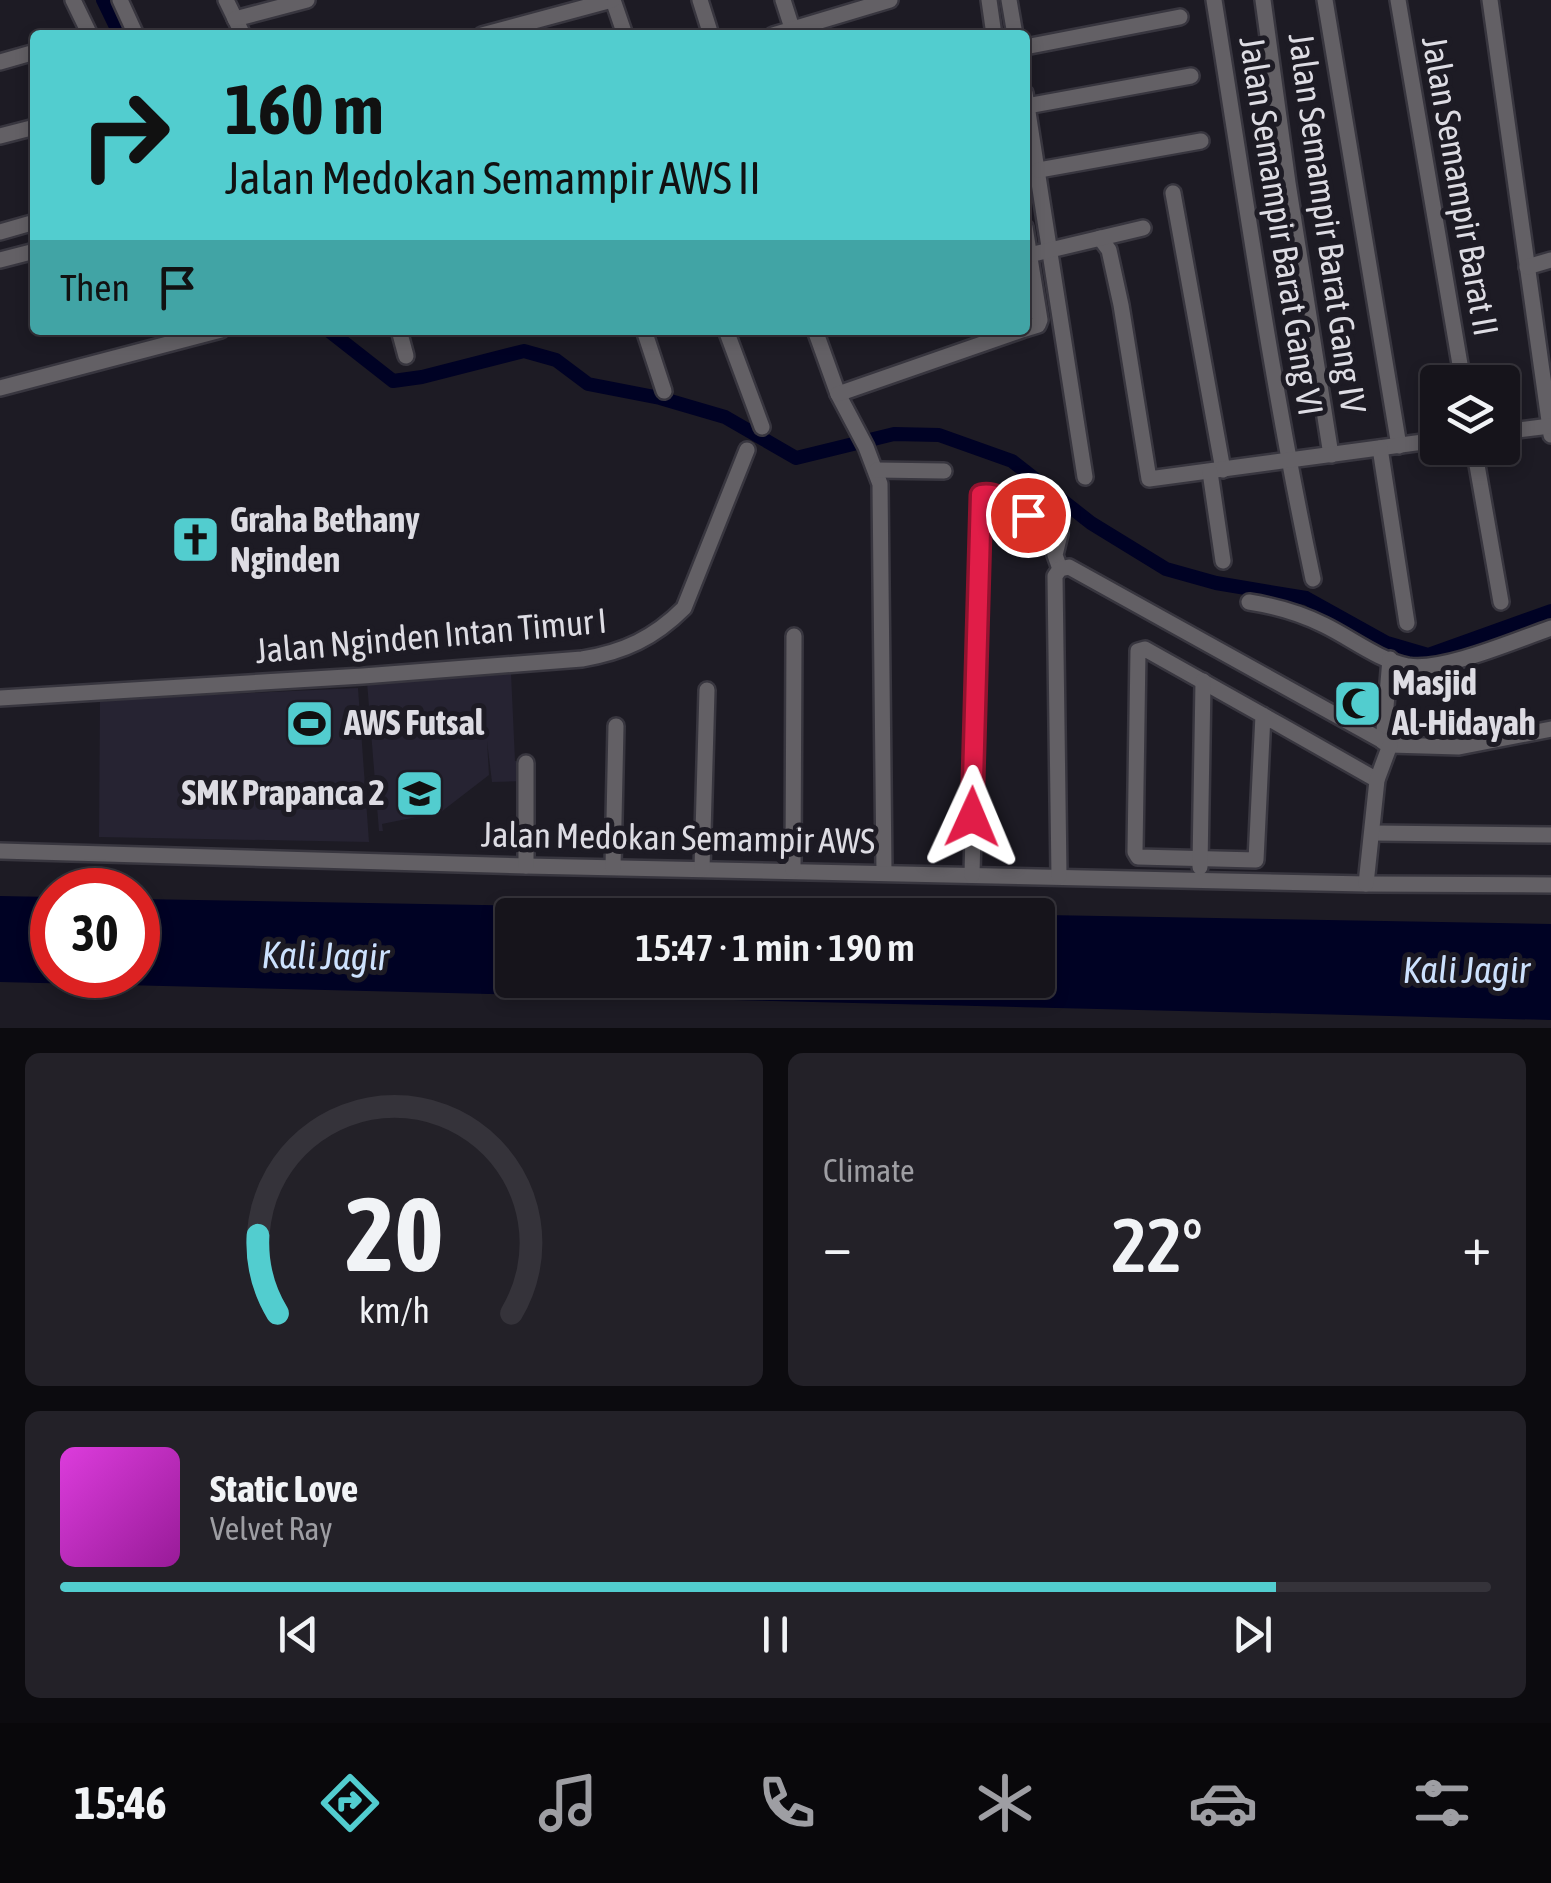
<!DOCTYPE html>
<meta charset="utf-8">
<style>
:root{--surface:#16141b;--page:#232128;--text:#f1f3f6;--muted:#9e9ea3;--line:#35333a;--accent:#52cdcf}
body{margin:0;font-family:"Asap Condensed",sans-serif;background:var(--page);color:var(--text);height:100vh;display:flex;flex-direction:column;font-size:38px;white-space:nowrap}
*{box-sizing:border-box;margin:0}
p{font-size:32px;color:var(--muted)}
.icon{flex:none;width:55px;height:55px;fill:none;stroke:currentColor;stroke-width:2;stroke-linecap:round;stroke-linejoin:round}
.map{position:relative;height:1028px;overflow:hidden}
.sheet{display:flex;flex-direction:column;gap:25px;padding:25px;background:#0c0b0f;flex:1}
.sheet>*{flex:none}
.top-card{position:absolute;left:30px;top:30px;width:1000px;height:305px;border-radius:10px;box-shadow:0 5px 15px #0003,0 0 0 2px var(--line);background:#52cdcf;color:#111;overflow:hidden}
.tools{position:absolute;left:1420px;top:365px;display:grid;gap:20px}
.tools a{display:grid;place-items:center;width:100px;height:100px;border-radius:10px;background:var(--surface);box-shadow:0 5px 15px #0003,0 0 0 2px var(--line);font-size:50px}
.speed{position:absolute;left:30px;top:868px;display:flex;gap:20px;font-size:50px;font-weight:700;text-align:center}
.speed>*{display:grid;place-content:center;width:130px;height:130px;border-radius:50%;background:var(--surface);box-shadow:0 5px 15px #0003,0 0 0 2px var(--line);line-height:1}
.speed .limit{border:15px solid #d22;background:#fff;color:#111}
.pin{position:absolute;display:grid;place-items:center;width:85px;height:85px;color:#fff;margin:-42px;border:5px solid #fff;border-radius:50%;box-shadow:0 2px 10px #0007}
.me{position:absolute;width:110px;margin:-55px;rotate:1deg;stroke-linejoin:round;filter:drop-shadow(0 0 8px #0008)}
.turn{display:flex;align-items:center;gap:35px;height:210px;padding:0 30px;font-size:45px}
.turn .icon{width:130px;height:130px;stroke-width:2.5}
.turn b{display:block;font-size:70px;line-height:85px}
.then{display:flex;align-items:center;height:95px;padding:0 30px;background:#0003;gap:20px;font-size:38px}
.big{font-size:75px;font-weight:600;line-height:1.1}
.sheet .card{flex:1;display:flex;flex-direction:column;justify-content:center;gap:15px;min-width:0;padding:0 35px;border-radius:15px;background:var(--page)}
.sheet .dial{align-items:center;gap:0}
.dial svg{height:260px;overflow:visible;fill:none;stroke:var(--line);stroke-width:7;stroke-linecap:round;text-anchor:middle}
.dial text{fill:var(--text);stroke:none}
.song{display:flex;align-items:center;gap:30px}
.cover{width:120px;height:120px;border-radius:15px;background:linear-gradient(135deg,hsl(300 70% 55%),hsl(300 70% 35%))}
.played{height:10px;border-radius:5px;background:linear-gradient(90deg,var(--accent) 85%,var(--line) 85%)}
.keys{display:flex;justify-content:space-around;direction:ltr}
.heat{display:flex;justify-content:space-between;align-items:center;font-size:55px;direction:ltr}
.sheet .tiles{flex:1;display:grid;gap:25px;grid-template-columns:1fr 1fr}
.card:last-child{grid-column:span 2}
.trip{position:absolute;left:495px;top:898px;width:560px;height:100px;border-radius:10px;background:var(--surface);box-shadow:0 5px 15px #0003,0 0 0 2px var(--line);font-weight:600;line-height:100px;text-align:center}
.tabs{display:flex;height:160px;justify-content:space-around;align-items:center;background:#09080b;color:var(--muted)}
.tabs .icon{width:70px;height:70px}
.tabs .selected{color:var(--accent)}
.tabs b{font-size:45px;color:var(--text)}
.map>svg:first-child{display:block}
.built{fill:#262332}
.water{fill:#000224;fill-rule:evenodd}
.lines{fill:none;stroke-linecap:round;stroke-linejoin:round}
.canal{stroke:#000224;stroke-width:14}
.minor-casing{stroke:#38363f;stroke-width:20}
.minor{stroke:#636065;stroke-width:15}
.route-casing{stroke:#92132f;stroke-width:25}
.route{stroke:#e11d48;stroke-width:18}
.labels{text-anchor:middle;stroke-width:10;stroke-linejoin:round;paint-order:stroke}
.street-label{font-size:35px;fill:#dddce3;stroke:#1d1b24}
.poi-label{font-size:35px;font-weight:bold;fill:#dddce3;stroke:#1d1b24;text-anchor:start}
.water-label{font-size:38px;font-style:italic;fill:#cde2fe;stroke:#1d1b24}
</style>
<div class="map">
<svg width="1551" height="1028" viewBox="0 0 1551 1028">
<rect width="100%" height="100%" fill="#1d1b24"/>
<g class="built">
<polygon points="511,673 515,761 523,761 524,781 492,782 487,741 489,775 441,812 382,824 383,831 379,831 367,682"/>
<polygon points="358,688 369,842 99,837 100,700"/>
</g>
<path class="water" d="M0,896L52,897V975H138V899L1551,924V1020L0,982ZM512,915H1038V980H512Z"/>
<g class="lines">
<g class="canal">
<polyline points="103,0 120,35"/>
<polyline points="328,330 393,381 422,377 524,351 556,360 588,384 660,398 725,417 796,458 894,434 939,435 1012,461 1091,523 1166,569 1216,583 1306,598 1387,643 1428,655 1551,611"/>
</g>
<defs>
<g id="minor">
<polyline points="73,0 90,35"/>
<polyline points="120,0 136,35"/>
<polyline points="226,0 243,35"/>
<polyline points="613,0 625,35"/>
<polyline points="700,0 711,35"/>
<polyline points="783,0 792,28"/>
<polyline points="989,0 994,35"/>
<polyline points="1009,0 1015,35"/>
<path d="M1214,0C1245,193 1272,387 1313,579"/>
<polyline points="1263,0 1288,183 1331,455"/>
<polyline points="1325,0 1399,446"/>
<polyline points="1398,0 1463,382"/>
<polyline points="1490,0 1551,435"/>
<polyline points="235,19 307,0"/>
<polyline points="482,35 612,0"/>
<polyline points="773,35 890,0"/>
<polyline points="1025,47 1180,17"/>
<polyline points="0,62 35,52"/>
<polyline points="1025,93 1085,477"/>
<polyline points="1027,106 1191,76"/>
<polyline points="0,136 35,127"/>
<polyline points="1039,170 1201,141"/>
<polyline points="1173,193 1223,470"/>
<polyline points="1025,227 1040,320 1038,325 1025,329"/>
<polyline points="0,232 35,222"/>
<polyline points="1100,238 1109,250 1121,305 1149,479 1438,440"/>
<polyline points="1025,256 1143,228"/>
<polyline points="0,260 35,251"/>
<polyline points="1527,267 1551,260"/>
<polyline points="399,330 406,356"/>
<polyline points="644,330 664,391"/>
<polyline points="726,330 762,427"/>
<polyline points="815,330 838,394 866,447 880,484 884,873"/>
<polyline points="0,388 221,330"/>
<polyline points="838,394 1022,330"/>
<polyline points="1502,432 1550,426"/>
<polyline points="1380,448 1407,623"/>
<polyline points="1474,448 1501,602"/>
<polyline points="877,470 944,471"/>
<polyline points="1210,472 1223,561"/>
<path d="M1249,602C1275,606 1300,613 1324,625C1351,638 1378,660 1408,666C1443,672 1516,640 1551,628"/>
<path d="M0,698L363,676L582,659C624,652 654,638 684,608L747,450"/>
<path d="M1263,715L1256,860L1138,857L1135,852L1138,651L1145,649C1222,692 1300,736 1377,780"/>
<polyline points="1383,742 1390,659"/>
<polyline points="1374,833 1551,835"/>
<polyline points="0,851 526,866 1366,884 1551,885"/>
<polyline points="526,866 526,763"/>
<polyline points="613,867 616,726"/>
<polyline points="1200,867 1203,681"/>
<polyline points="702,869 707,690"/>
<polyline points="793,870 794,636"/>
<polyline points="972,875 981,495 996,496 1060,534 1055,555 1060,569"/>
<polyline points="1059,876 1055,576 1060,569 1069,567 1390,745 1459,747 1551,729"/>
<polyline points="1366,884 1377,780 1390,745"/>
</g>
</defs>
<use href="#minor" class="minor-casing"/>
<use href="#minor" class="minor"/>
</g>
<g class="lines">
<defs>
<path id="route" d="M972,817L981,495C997,491 1015,507 1028,515"/>
</defs>
<use href="#route" class="route-casing"/>
<use href="#route" class="route"/>
</g>
<defs>
<symbol id="church-square" viewBox="-11 -11 22 22"><rect x="-9" y="-9" width="18" height="18" rx="4" fill="#52cdcf" stroke="#1d1b24"/><path d="M-1.2-6h2.4v3.5h3.3v2.4h-3.3V6h-2.4V-.1h-3.3v-2.4h3.3Z" fill="#111"/></symbol>
<symbol id="mosque-square" viewBox="-11 -11 22 22"><rect x="-9" y="-9" width="18" height="18" rx="4" fill="#52cdcf" stroke="#1d1b24"/><path d="M3.5-4.9A6 6 0 1 0 3.5 4.9A5 5 0 1 1 3.5-4.9Z" fill="#111"/></symbol>
<symbol id="stadium-square" viewBox="-11 -11 22 22"><rect x="-9" y="-9" width="18" height="18" rx="4" fill="#52cdcf" stroke="#1d1b24"/><path d="M0-5a6.5 5 0 1 0 0 10a6.5 5 0 1 0 0-10ZM-3.5-1.8h7v3.6h-7Z" fill="#111"/></symbol>
<symbol id="school-square" viewBox="-11 -11 22 22"><rect x="-9" y="-9" width="18" height="18" rx="4" fill="#52cdcf" stroke="#1d1b24"/><path d="M0-5L7-2L0 1L-7-2ZM-4 1L0 2.5L4 1V4Q0 6-4 4Z" fill="#111"/></symbol>
</defs>
<g fill-rule="evenodd">
<use href="#church-square" x="168" y="512" width="55" height="55"/>
<use href="#mosque-square" x="1330" y="676" width="55" height="55"/>
<use href="#stadium-square" x="282" y="696" width="55" height="55"/>
<use href="#school-square" x="392" y="766" width="55" height="55"/>
</g>
<g class="labels">
<g class="street-label">
<text transform="translate(1460 186) rotate(80)" y="12">Jalan Semampir Barat II</text>
<text transform="translate(1327 223) rotate(82)" y="12">Jalan Semampir Barat Gang IV</text>
<text transform="translate(1281 226) rotate(81)" y="12">Jalan Semampir Barat Gang VI</text>
<text transform="translate(431 636) rotate(-5)" y="12">Jalan Nginden Intan Timur I</text>
<text transform="translate(678 838) rotate(1)" y="12">Jalan Medokan Semampir AWS</text>
</g>
<g class="poi-label">
<text x="230" y="532">Graha Bethany<tspan x="230" dy="40">Nginden</tspan></text>
<text x="1392" y="695">Masjid<tspan x="1392" dy="40">Al-Hidayah</tspan></text>
<text x="344" y="735">AWS Futsal</text>
<text x="385" y="805" text-anchor="end">SMK Prapanca 2</text>
</g>
<g class="water-label">
<text transform="translate(325 956) rotate(1)" y="13">Kali Jagir</text>
<text x="1466" y="983">Kali Jagir</text>
</g>
</g>
</svg>
<div class="tools">
<a><svg class="icon" aria-label="layers" viewBox="0 0 24 24"><path d="M12 4l9 5-9 5-9-5zM3 14l9 5 9-5"/></svg></a>
</div>
<div class="speed"><div class="limit">30</div></div>
<div class="pin" style="left:1028px;top:515px;background:#d93025"><svg class="icon" aria-label="arrive" viewBox="0 0 24 24"><path d="M6 21V4h12l-3 4 3 4H6"/></svg></div>
<svg class="me" style="left:972px;top:817px" viewBox="-20 -20 40 40"><path d="M0-17L14 15 0 8-14 15z" fill="#e11d48" stroke="#fff" stroke-width="4"/></svg>
<div class="trip">15:47 · 1 min · 190 m</div>
<div class="top-card">
<div class="turn"><svg class="icon" aria-label="right" viewBox="0 0 24 24"><path d="M7 20v-9h11M14 6l5 5-5 5"/></svg><div><b>160 m</b>Jalan Medokan Semampir AWS II</div></div>
<div class="then">Then<svg class="icon" aria-label="arrive" viewBox="0 0 24 24"><path d="M6 21V4h12l-3 4 3 4H6"/></svg></div>
</div>
</div>
<section class="sheet">
<div class="tiles">
<div class="card dial"><svg viewBox="0 0 100 80">
<path d="M14 69A42 42 0 1 1 86 69"/>
<path d="M14 69A42 42 0 0 1 8 45" stroke="#52cdcf"/>
<text x="50" y="56" font-size="32" font-weight="700">20</text>
<text x="50" y="72" font-size="11">km/h</text>
</svg></div>
<div class="card"><p>Climate</p>
<div class="heat"><a>−</a><b class="big">22°</b><a>+</a></div>
</div>
<div class="card">
<div class="song"><i class="cover"></i><div><b>Static Love</b><p>Velvet Ray</p></div></div>
<div class="played"></div>
<div class="keys"><svg class="icon" aria-label="previous" viewBox="0 0 24 24"><path d="M18 5L8 12l10 7zM5 5v14"/></svg><svg class="icon" aria-label="pause" viewBox="0 0 24 24"><path d="M8 5v14M16 5v14"/></svg><svg class="icon" aria-label="next" viewBox="0 0 24 24"><path d="M6 5l10 7-10 7zM19 5v14"/></svg></div>
</div>
</div>
</section>
<nav class="tabs">
<b>15:46</b>
<svg class="icon selected" aria-label="directions" viewBox="0 0 24 24"><path d="M12 3l9 9-9 9-9-9zM9 14v-3h6M13 9l2 2-2 2"/></svg>
<svg class="icon" aria-label="music" viewBox="0 0 24 24"><path d="M9 18V5l10-2v13"/><circle cx="6" cy="18" r="3"/><circle cx="16" cy="16" r="3"/></svg>
<svg class="icon" aria-label="phone" viewBox="0 0 24 24"><path d="M5 4h4l2 5-3 2q2 4 5 5l2-3 5 2v4C11 20 4 13 5 4z"/></svg>
<svg class="icon" aria-label="climate" viewBox="0 0 24 24"><path d="M12 3v18M4 7l16 10M4 17L20 7"/></svg>
<svg class="icon" aria-label="car" viewBox="0 0 24 24"><path d="M5 17H2v-5l4-1 3-4h7l3 4 3 1v5h-3M9 17h6M6 11h13"/><circle cx="7" cy="17" r="2"/><circle cx="17" cy="17" r="2"/></svg>
<svg class="icon" aria-label="filters" viewBox="0 0 24 24"><path d="M4 7h16M4 17h16"/><circle cx="9" cy="7" r="2"/><circle cx="15" cy="17" r="2"/></svg>
</nav>
